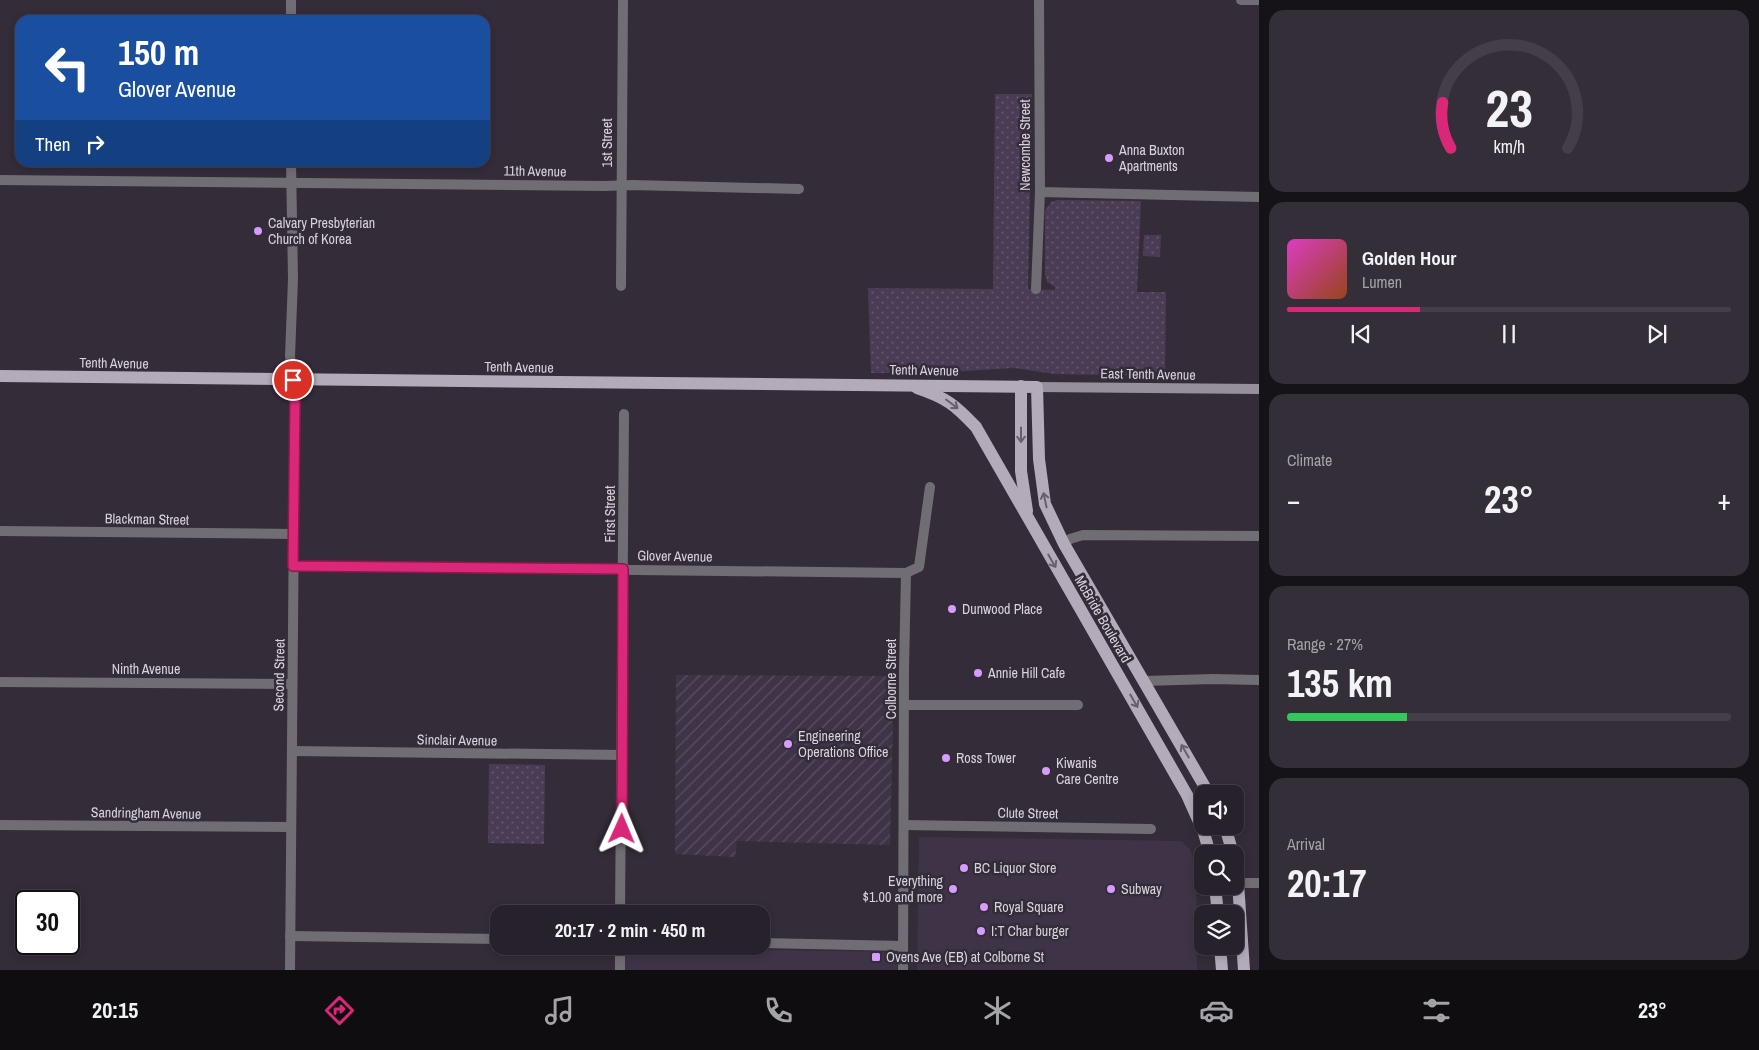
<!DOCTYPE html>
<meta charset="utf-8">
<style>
:root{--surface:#27212b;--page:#332e37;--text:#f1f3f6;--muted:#a4a3a9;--line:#433e47;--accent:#db2777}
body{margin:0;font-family:"Archivo Narrow",sans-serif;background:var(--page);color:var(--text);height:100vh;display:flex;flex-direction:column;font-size:19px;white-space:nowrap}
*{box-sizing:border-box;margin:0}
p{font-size:16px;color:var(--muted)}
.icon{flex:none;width:28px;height:28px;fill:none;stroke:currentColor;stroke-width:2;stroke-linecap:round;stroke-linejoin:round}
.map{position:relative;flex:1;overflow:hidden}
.side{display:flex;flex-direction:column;gap:10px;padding:10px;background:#151218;width:500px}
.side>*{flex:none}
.guide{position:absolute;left:15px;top:15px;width:475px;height:152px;border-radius:15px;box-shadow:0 2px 8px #0003,0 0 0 1px var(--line);background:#1a4fa0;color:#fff;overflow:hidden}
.buttons{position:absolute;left:1194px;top:785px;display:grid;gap:10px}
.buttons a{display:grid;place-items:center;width:50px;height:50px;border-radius:10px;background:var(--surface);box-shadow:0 2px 8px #0003,0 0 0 1px var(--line);font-size:25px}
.speed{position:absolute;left:15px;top:890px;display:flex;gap:10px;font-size:25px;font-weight:700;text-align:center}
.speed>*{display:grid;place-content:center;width:65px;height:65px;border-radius:50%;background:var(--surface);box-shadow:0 2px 8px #0003,0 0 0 1px var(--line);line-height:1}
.speed .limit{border:2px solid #111;border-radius:8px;background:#fff;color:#111}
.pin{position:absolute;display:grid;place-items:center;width:42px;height:42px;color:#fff;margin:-21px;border:2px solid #fff;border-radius:50%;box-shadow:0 1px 5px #0007}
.me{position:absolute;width:55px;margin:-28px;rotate:1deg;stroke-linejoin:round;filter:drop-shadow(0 0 4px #0008)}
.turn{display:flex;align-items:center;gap:18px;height:105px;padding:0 20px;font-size:22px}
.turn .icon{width:65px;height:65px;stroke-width:2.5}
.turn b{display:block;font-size:35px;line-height:42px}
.then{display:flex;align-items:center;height:48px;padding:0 20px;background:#0003;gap:10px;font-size:19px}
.big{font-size:38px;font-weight:800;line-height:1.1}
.side .tile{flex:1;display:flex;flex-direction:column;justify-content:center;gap:8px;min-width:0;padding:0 18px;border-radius:15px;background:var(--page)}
.side .dial{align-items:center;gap:0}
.dial svg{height:130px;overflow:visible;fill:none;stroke:var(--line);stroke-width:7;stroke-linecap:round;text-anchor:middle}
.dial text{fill:var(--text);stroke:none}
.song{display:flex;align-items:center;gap:15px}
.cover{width:60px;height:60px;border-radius:8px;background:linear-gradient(135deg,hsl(310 70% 55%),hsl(20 70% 35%))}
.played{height:5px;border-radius:2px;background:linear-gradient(90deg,var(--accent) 30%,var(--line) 30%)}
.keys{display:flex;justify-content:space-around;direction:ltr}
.heat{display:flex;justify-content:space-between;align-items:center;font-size:28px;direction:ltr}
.charge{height:8px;border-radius:4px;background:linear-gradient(90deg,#34c759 27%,var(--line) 0)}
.trip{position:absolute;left:490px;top:905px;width:280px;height:50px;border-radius:15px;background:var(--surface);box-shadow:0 2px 8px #0003,0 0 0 1px var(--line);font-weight:800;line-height:50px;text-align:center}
.tabs{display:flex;height:80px;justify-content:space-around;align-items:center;background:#100d11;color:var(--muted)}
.tabs .icon{width:35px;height:35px}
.tabs .selected{color:var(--accent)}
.tabs b{font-size:22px;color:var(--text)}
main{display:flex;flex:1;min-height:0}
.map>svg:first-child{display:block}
.built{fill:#3f3447}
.industrial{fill:url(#industrial-furrows)}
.park{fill:url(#park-dots)}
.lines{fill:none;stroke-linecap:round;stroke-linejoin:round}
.minor{stroke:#716d74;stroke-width:10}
.secondary{stroke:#96909b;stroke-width:10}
.primary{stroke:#b3abb9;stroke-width:12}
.oneway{stroke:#675f6c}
.route-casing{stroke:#8e194d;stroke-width:12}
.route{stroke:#db2777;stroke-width:9}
.poi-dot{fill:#d59cfb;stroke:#342c39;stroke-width:2}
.labels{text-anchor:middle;stroke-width:5;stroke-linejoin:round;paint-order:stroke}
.street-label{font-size:14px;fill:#d8d3db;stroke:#342c39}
.poi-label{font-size:14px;fill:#d8d3db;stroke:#342c39;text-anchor:start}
</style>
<main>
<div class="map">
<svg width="1259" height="970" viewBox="0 0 1259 970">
<defs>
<pattern id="industrial-furrows" width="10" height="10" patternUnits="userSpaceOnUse" patternTransform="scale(1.25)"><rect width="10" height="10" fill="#3f3447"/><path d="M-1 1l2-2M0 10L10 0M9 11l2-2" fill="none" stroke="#5a5061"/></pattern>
<pattern id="park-dots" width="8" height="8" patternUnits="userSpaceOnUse" patternTransform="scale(1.25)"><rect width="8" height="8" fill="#4b3c55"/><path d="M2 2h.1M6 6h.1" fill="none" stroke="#64576d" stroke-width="1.8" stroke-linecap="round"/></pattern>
</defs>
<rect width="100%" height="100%" fill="#342c39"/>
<g class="built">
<polygon points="919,837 1182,841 1191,851 1196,873 1197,970 917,970"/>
<polygon points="624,948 898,952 897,970 624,970"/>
</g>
<polygon class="industrial" points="676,675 894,676 890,845 737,841 735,857 675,854"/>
<g class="park">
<polygon points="995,94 1032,94 1028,289 1055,290 1055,287 1047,282 1045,274 1045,211 1051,202 1058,200 1141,201 1137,292 1166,292 1165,376 1055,374 1014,368 933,373 871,373 868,288 993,289"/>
<polygon points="1144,235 1161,235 1160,257 1143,256"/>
<polygon points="489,764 545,765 544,844 488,843"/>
</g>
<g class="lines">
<g class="minor">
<polyline points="1241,0 1259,0"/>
<polyline points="291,20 291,0"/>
<polyline points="0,180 605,186 632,185 799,189"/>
<polyline points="1040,192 1259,197"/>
<polyline points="621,286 623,0"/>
<polyline points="1036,289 1040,192 1039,0"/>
<polyline points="0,531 293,534"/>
<polyline points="1064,544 1070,539 1083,535 1259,536"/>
<polyline points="293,566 906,573"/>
<polyline points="1144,681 1213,679 1259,680"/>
<polyline points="0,682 292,684"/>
<polyline points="905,705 1078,705"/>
<polyline points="292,751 623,755"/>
<polyline points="0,825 291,827"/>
<polyline points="904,825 1151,829"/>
<polyline points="1238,883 1259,883"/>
<polyline points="620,914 624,414"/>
<polyline points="290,936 499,939"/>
<polyline points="761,943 903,946"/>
<polyline points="290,970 295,401 290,356 293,279 291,162"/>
<polyline points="620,970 620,946"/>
<polyline points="903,970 904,670 906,573 919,567 930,487"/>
</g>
<polyline class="secondary" points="1037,387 1259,389"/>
<g class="primary">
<polyline points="0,376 1037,387 1039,459 1045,504 1064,544 1209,794"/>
<polyline points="1021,386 1021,471 1027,511"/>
<path d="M917,388C947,398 955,405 976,427L1187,795L1204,833L1210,854"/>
<polyline points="1225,826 1233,854"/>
<polyline points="1235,864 1238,883 1244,970"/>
<polyline points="1215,886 1218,914"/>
<polyline points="1220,946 1222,970"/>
</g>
</g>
<defs><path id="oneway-shaft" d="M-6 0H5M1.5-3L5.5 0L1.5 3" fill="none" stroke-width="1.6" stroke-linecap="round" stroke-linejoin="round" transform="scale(1.25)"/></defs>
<g class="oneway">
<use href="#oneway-shaft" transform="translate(952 404) rotate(37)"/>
<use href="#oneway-shaft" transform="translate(1021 435) rotate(90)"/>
<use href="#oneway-shaft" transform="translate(1045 500) rotate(-102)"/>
<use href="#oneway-shaft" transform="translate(1052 561) rotate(60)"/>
<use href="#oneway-shaft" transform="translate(1134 701) rotate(60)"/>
<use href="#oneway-shaft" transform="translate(1185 751) rotate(-120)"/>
</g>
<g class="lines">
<defs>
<polyline id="route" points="293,380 295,401 293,566 623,569 622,829"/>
</defs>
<use href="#route" class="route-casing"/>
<use href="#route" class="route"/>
</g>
<g class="poi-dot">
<circle cx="1109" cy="158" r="5"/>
<circle cx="258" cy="231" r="5"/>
<circle cx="952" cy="609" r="5"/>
<circle cx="978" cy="673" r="5"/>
<circle cx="788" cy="744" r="5"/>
<circle cx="946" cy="758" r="5"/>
<circle cx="1046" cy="771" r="5"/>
<circle cx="964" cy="868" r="5"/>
<circle cx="953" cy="889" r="5"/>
<circle cx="1111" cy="889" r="5"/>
<circle cx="984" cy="907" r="5"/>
<circle cx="981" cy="931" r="5"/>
<rect x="871" y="952" width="10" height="10" rx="2.5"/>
</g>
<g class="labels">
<g class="street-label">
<text transform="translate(607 143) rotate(-90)" y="5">1st Street</text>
<text transform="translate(1025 145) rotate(-90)" y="5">Newcombe Street</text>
<text transform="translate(535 171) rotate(1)" y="5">11th Avenue</text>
<text transform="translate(114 363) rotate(1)" y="5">Tenth Avenue</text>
<text transform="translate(519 367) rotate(1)" y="5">Tenth Avenue</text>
<text transform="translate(924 370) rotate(1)" y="5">Tenth Avenue</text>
<text transform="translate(1148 374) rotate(1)" y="5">East Tenth Avenue</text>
<text transform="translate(610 514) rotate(-90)" y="5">First Street</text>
<text transform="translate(147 519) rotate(1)" y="5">Blackman Street</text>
<text transform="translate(675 556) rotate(1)" y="5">Glover Avenue</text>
<text transform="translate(1103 619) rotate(60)" y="5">McBride Boulevard</text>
<text x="146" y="674">Ninth Avenue</text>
<text transform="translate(279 675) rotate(-89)" y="5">Second Street</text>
<text transform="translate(891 679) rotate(-90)" y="5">Colborne Street</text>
<text transform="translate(457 740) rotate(1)" y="5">Sinclair Avenue</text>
<text transform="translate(146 813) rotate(1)" y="5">Sandringham Avenue</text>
<text transform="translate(1028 813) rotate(1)" y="5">Clute Street</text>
</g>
<g class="poi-label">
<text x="1119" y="155">Anna Buxton<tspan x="1119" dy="16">Apartments</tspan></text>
<text x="268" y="228">Calvary Presbyterian<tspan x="268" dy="16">Church of Korea</tspan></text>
<text x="962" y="614">Dunwood Place</text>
<text x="988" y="678">Annie Hill Cafe</text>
<text x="798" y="741">Engineering<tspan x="798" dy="16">Operations Office</tspan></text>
<text x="956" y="763">Ross Tower</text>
<text x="1056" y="768">Kiwanis<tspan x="1056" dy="16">Care Centre</tspan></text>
<text x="974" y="873">BC Liquor Store</text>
<text x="943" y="886" text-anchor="end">Everything<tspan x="943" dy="16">$1.00 and more</tspan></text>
<text x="1121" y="894">Subway</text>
<text x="994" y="912">Royal Square</text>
<text x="991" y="936">I:T Char burger</text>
<text x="886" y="962">Ovens Ave (EB) at Colborne St</text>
</g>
</g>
</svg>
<div class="buttons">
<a><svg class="icon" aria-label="sound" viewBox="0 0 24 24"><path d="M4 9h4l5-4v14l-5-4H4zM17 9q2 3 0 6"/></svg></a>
<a><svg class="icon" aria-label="search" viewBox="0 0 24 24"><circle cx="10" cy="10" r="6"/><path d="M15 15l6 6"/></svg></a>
<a><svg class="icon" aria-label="layers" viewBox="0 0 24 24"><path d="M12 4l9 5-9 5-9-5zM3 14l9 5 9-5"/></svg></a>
</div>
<div class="speed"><div class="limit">30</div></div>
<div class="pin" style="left:293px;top:380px;background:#d93025"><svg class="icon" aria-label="arrive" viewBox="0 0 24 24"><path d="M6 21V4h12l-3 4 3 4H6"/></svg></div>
<svg class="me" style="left:622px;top:829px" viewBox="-20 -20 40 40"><path d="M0-17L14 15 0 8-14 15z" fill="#db2777" stroke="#fff" stroke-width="4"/></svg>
<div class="trip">20:17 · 2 min · 450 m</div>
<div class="guide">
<div class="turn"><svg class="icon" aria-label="left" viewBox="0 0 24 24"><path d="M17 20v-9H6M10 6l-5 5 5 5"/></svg><div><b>150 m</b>Glover Avenue</div></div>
<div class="then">Then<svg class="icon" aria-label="right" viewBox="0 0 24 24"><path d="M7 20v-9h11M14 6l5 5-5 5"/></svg></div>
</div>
</div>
<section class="side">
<div class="tile dial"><svg viewBox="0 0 100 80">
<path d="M14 69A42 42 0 1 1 86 69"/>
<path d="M14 69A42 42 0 0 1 9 41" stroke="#db2777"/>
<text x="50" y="56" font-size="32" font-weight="700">23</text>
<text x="50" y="72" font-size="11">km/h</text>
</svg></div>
<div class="tile">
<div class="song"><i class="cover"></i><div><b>Golden Hour</b><p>Lumen</p></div></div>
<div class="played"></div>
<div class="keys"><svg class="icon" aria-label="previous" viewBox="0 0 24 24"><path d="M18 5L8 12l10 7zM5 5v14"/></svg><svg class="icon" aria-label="pause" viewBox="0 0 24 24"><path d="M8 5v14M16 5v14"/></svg><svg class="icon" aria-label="next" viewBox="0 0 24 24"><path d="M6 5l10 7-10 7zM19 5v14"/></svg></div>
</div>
<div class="tile"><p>Climate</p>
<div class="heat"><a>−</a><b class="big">23°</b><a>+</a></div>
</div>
<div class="tile"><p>Range · 27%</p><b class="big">135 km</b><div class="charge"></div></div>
<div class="tile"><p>Arrival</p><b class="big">20:17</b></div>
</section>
</main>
<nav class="tabs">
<b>20:15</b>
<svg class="icon selected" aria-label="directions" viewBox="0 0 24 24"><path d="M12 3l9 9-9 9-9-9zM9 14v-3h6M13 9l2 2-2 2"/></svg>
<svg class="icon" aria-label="music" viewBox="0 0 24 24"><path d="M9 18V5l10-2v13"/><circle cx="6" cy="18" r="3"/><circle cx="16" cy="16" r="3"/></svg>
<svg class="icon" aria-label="phone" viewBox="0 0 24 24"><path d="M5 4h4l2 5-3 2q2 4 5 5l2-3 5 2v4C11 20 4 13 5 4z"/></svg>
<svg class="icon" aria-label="climate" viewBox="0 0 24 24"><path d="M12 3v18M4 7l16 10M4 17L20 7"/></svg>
<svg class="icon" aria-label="car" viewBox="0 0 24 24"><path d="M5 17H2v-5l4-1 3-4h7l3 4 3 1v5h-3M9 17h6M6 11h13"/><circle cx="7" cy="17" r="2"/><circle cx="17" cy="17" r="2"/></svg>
<svg class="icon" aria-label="filters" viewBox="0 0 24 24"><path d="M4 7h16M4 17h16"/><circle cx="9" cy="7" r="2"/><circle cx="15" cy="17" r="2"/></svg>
<b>23°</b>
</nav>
